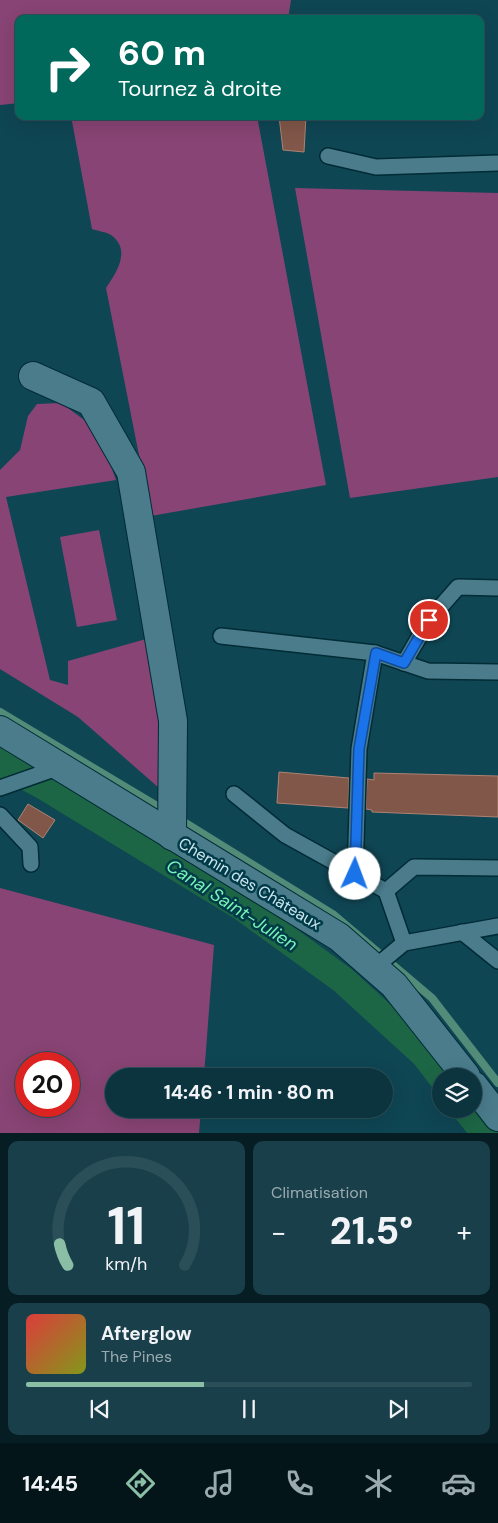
<!DOCTYPE html>
<html lang="fr">
<meta charset="utf-8">
<style>
:root{--surface:#0b343f;--page:#193f4a;--text:#f1f3f6;--muted:#9aaab0;--line:#2b4f59;--accent:#8abfa5}
body{margin:0;font-family:"DM Sans",sans-serif;background:var(--page);color:var(--text);height:100vh;display:flex;flex-direction:column;font-size:19px;white-space:nowrap}
*{box-sizing:border-box;margin:0}
p{font-size:16px;color:var(--muted)}
.icon{flex:none;width:28px;height:28px;fill:none;stroke:currentColor;stroke-width:2;stroke-linecap:round;stroke-linejoin:round}
.map{position:relative;height:1133px;overflow:hidden}
.details{display:flex;flex-direction:column;gap:8px;padding:8px;background:#061d23;flex:1}
.details>*{flex:none}
.banner{position:absolute;left:15px;top:15px;width:469px;height:105px;border-radius:10px;box-shadow:0 5px 20px #0002,0 0 0 1px var(--line);background:#00695c;color:#fff;overflow:hidden}
.buttons{position:absolute;left:432px;top:1068px;display:grid;gap:10px}
.buttons a{display:grid;place-items:center;width:50px;height:50px;border-radius:50%;background:var(--surface);box-shadow:0 5px 20px #0002,0 0 0 1px var(--line);font-size:25px}
.speed{position:absolute;left:15px;top:1052px;display:flex;gap:10px;font-size:25px;font-weight:700;text-align:center}
.speed>*{display:grid;place-content:center;width:65px;height:65px;border-radius:50%;background:var(--surface);box-shadow:0 5px 20px #0002,0 0 0 1px var(--line);line-height:1}
.speed .limit{border:8px solid #d22;background:#fff;color:#111}
.pin{position:absolute;display:grid;place-items:center;width:42px;height:42px;color:#fff;margin:-21px;border:2px solid #fff;border-radius:50%;box-shadow:0 1px 5px #0007}
.me{position:absolute;width:55px;margin:-28px;rotate:2deg;stroke-linejoin:round;filter:drop-shadow(0 0 4px #0008)}
.turn{display:flex;align-items:center;gap:18px;height:105px;padding:0 20px;font-size:22px}
.turn .icon{width:65px;height:65px;stroke-width:2.5}
.turn b{display:block;font-size:35px;line-height:42px}
.big{font-size:38px;font-weight:800;line-height:1.1}
.details .tile{flex:1;display:flex;flex-direction:column;justify-content:center;gap:8px;min-width:0;padding:0 18px;border-radius:10px;background:var(--page)}
.details .dial{align-items:center;gap:0}
.dial svg{height:130px;overflow:visible;fill:none;stroke:var(--line);stroke-width:7;stroke-linecap:round;text-anchor:middle}
.dial text{fill:var(--text);stroke:none}
.song{display:flex;align-items:center;gap:15px}
.cover{width:60px;height:60px;border-radius:8px;background:linear-gradient(135deg,hsl(0 70% 55%),hsl(70 70% 35%))}
.played{height:5px;border-radius:2px;background:linear-gradient(90deg,var(--accent) 40%,var(--line) 40%)}
.keys{display:flex;justify-content:space-around;direction:ltr}
.heat{display:flex;justify-content:space-between;align-items:center;font-size:28px;direction:ltr}
.details .tiles{flex:1;display:grid;gap:8px;grid-template-columns:1fr 1fr}
.tile:last-child{grid-column:span 2}
.trip{position:absolute;left:105px;top:1068px;width:288px;height:50px;border-radius:25px;background:var(--surface);box-shadow:0 5px 20px #0002,0 0 0 1px var(--line);font-weight:800;line-height:50px;text-align:center}
.menu{display:flex;height:80px;justify-content:space-around;align-items:center;background:#041519;color:var(--muted)}
.menu .icon{width:35px;height:35px}
.menu .selected{color:var(--accent)}
.menu b{font-size:22px;color:var(--text)}
.map>svg:first-child{display:block}
.green{fill:#884474;fill-rule:evenodd}
.lines{fill:none;stroke-linecap:round;stroke-linejoin:round}
.stream{stroke:#528c78;stroke-width:8}
.canal{stroke:#1d6645;stroke-width:28}
.building{fill:#815749;stroke:#ae8273}
.lane-casing{stroke:#012b35;stroke-width:18}
.street-casing{stroke:#012b35;stroke-width:30}
.lane{stroke:#4a7c8c;stroke-width:15}
.street{stroke:#4a7c8c;stroke-width:28}
.route-casing{stroke:#114b97;stroke-width:12}
.route{stroke:#1a73e8;stroke-width:9}
.labels{text-anchor:middle;stroke-width:5;stroke-linejoin:round;paint-order:stroke}
.street-label{font-size:16px;fill:#cce6ee;stroke:#003b49}
.water-label{font-size:18px;font-style:italic;fill:#78f4b6;stroke:#003b49}
</style>
<div class="map">
<svg width="498" height="1133" viewBox="0 0 498 1133">
<rect width="100%" height="100%" fill="#0f4654"/>
<g class="green">
<polygon points="0,0 291,0 288,19 19,19 19,103 0,105"/>
<path d="M71,116H257L326,485L151,516L106,288C116,273 132,250 111,235C106,232 98,231 92,229Z"/>
<polygon points="295,188 498,193 498,477 350,498"/>
<polygon points="61,403 98,430 116,480 6,497 50,680 68,685 68,661 146,639 162,719 159,788 78,717 0,669 0,470 20,450 28,416 37,404"/>
<polygon points="99,530 117,620 77,627 60,537"/>
<path d="M0,888L214,945L204,1076H114V1109H201L199,1133H0ZM26,1064H69V1106H26Z"/>
</g>
<g class="lines">
<g class="stream">
<polyline points="0,712 167,812"/>
<polyline points="179,819 334,915 432,998 498,1083"/>
</g>
<g class="canal">
<polyline points="0,762 46,787 241,906 343,980 425,1055 441,1076"/>
<polyline points="466,1109 485,1133"/>
</g>
</g>
<g class="building">
<polygon points="279,116 306,116 304,152 283,150"/>
<polygon points="279,772 349,778 348,808 277,803"/>
<polygon points="374,773 498,776 498,817 372,812 372,810 366,809 367,779 374,780"/>
<polygon points="28,804 55,820 43,838 18,820"/>
</g>
<g class="lines">
<defs>
<g id="lane">
<polyline points="328,156 376,167 498,163"/>
<polyline points="221,636 375,653"/>
<polyline points="404,663 429,620 458,587 498,588"/>
<polyline points="0,788 60,767"/>
<polyline points="234,794 285,835 386,891 404,943"/>
<polyline points="0,815 30,847 31,864"/>
<polyline points="355,874 359,749 375,653 428,671 498,672"/>
<polyline points="386,891 414,867 498,868"/>
<polyline points="462,932 498,961"/>
<polyline points="374,968 404,943 498,926"/>
</g>
<g id="street">
<polyline points="33,376 91,402 131,472 173,721 172,836"/>
<polyline points="0,730 339,937 394,985 466,1076"/>
<polyline points="474,1086 498,1117"/>
</g>
</defs>
<use href="#lane" class="lane-casing"/>
<use href="#street" class="street-casing"/>
<use href="#lane" class="lane"/>
<use href="#street" class="street"/>
</g>
<g class="lines">
<defs>
<polyline id="route" points="355,874 359,749 376,653 404,663 429,620"/>
</defs>
<use href="#route" class="route-casing"/>
<use href="#route" class="route"/>
</g>
<g class="labels">
<g class="street-label">
<text transform="translate(250 883) rotate(31)" y="6">Chemin des Châteaux</text>
</g>
<g class="water-label">
<text transform="translate(232 905) rotate(33)" y="6">Canal Saint-Julien</text>
</g>
</g>
</svg>
<div class="buttons">
<a><svg class="icon" aria-label="layers" viewBox="0 0 24 24"><path d="M12 4l9 5-9 5-9-5zM3 14l9 5 9-5"/></svg></a>
</div>
<div class="speed"><div class="limit">20</div></div>
<div class="pin" style="left:429px;top:620px;background:#d93025"><svg class="icon" aria-label="arrive" viewBox="0 0 24 24"><path d="M6 21V4h12l-3 4 3 4H6"/></svg></div>
<svg class="me" style="left:355px;top:874px" viewBox="-20 -20 40 40"><circle r="19" fill="#fff"/><path d="M0-13L10 11 0 6-10 11z" fill="#1a73e8"/></svg>
<div class="trip">14:46 · 1 min · 80 m</div>
<div class="banner">
<div class="turn"><svg class="icon" aria-label="right" viewBox="0 0 24 24"><path d="M7 20v-9h11M14 6l5 5-5 5"/></svg><div><b>60 m</b>Tournez à droite</div></div>
</div>
</div>
<section class="details">
<div class="tiles">
<div class="tile dial"><svg viewBox="0 0 100 80">
<path d="M14 69A42 42 0 1 1 86 69"/>
<path d="M14 69A42 42 0 0 1 9 56" stroke="#8abfa5"/>
<text x="50" y="56" font-size="32" font-weight="700">11</text>
<text x="50" y="72" font-size="11">km/h</text>
</svg></div>
<div class="tile"><p>Climatisation</p>
<div class="heat"><a>−</a><b class="big">21.5°</b><a>+</a></div>
</div>
<div class="tile">
<div class="song"><i class="cover"></i><div><b>Afterglow</b><p>The Pines</p></div></div>
<div class="played"></div>
<div class="keys"><svg class="icon" aria-label="previous" viewBox="0 0 24 24"><path d="M18 5L8 12l10 7zM5 5v14"/></svg><svg class="icon" aria-label="pause" viewBox="0 0 24 24"><path d="M8 5v14M16 5v14"/></svg><svg class="icon" aria-label="next" viewBox="0 0 24 24"><path d="M6 5l10 7-10 7zM19 5v14"/></svg></div>
</div>
</div>
</section>
<nav class="menu">
<b>14:45</b>
<svg class="icon selected" aria-label="directions" viewBox="0 0 24 24"><path d="M12 3l9 9-9 9-9-9zM9 14v-3h6M13 9l2 2-2 2"/></svg>
<svg class="icon" aria-label="music" viewBox="0 0 24 24"><path d="M9 18V5l10-2v13"/><circle cx="6" cy="18" r="3"/><circle cx="16" cy="16" r="3"/></svg>
<svg class="icon" aria-label="phone" viewBox="0 0 24 24"><path d="M5 4h4l2 5-3 2q2 4 5 5l2-3 5 2v4C11 20 4 13 5 4z"/></svg>
<svg class="icon" aria-label="climate" viewBox="0 0 24 24"><path d="M12 3v18M4 7l16 10M4 17L20 7"/></svg>
<svg class="icon" aria-label="car" viewBox="0 0 24 24"><path d="M5 17H2v-5l4-1 3-4h7l3 4 3 1v5h-3M9 17h6M6 11h13"/><circle cx="7" cy="17" r="2"/><circle cx="17" cy="17" r="2"/></svg>
</nav>
